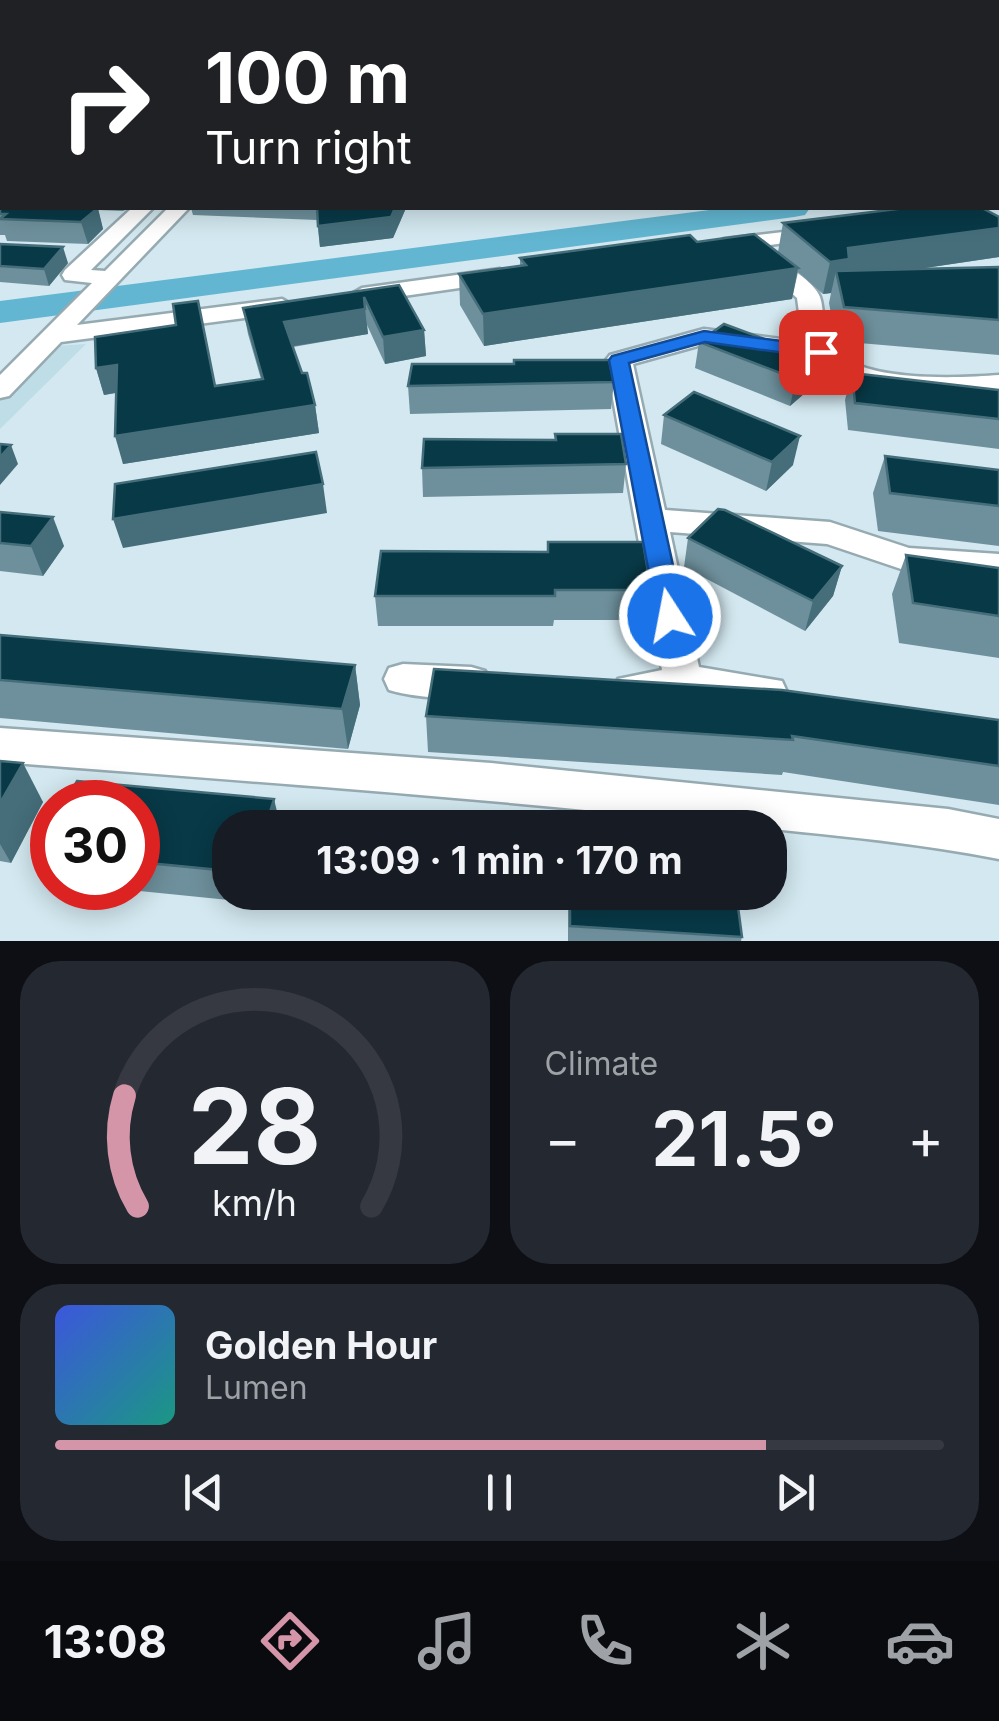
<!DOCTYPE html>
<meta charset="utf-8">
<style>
:root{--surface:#171b24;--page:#242831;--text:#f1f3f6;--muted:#9ea1a6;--line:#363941;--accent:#d595a9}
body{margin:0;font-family:Inter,sans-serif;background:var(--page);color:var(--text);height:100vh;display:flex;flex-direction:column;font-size:38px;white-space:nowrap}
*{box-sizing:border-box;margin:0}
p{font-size:32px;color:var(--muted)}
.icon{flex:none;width:55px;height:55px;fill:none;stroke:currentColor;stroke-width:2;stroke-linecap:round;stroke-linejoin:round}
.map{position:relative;height:941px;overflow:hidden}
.panel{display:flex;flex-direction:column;gap:20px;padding:20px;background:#0d0f14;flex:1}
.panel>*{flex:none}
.guide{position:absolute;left:0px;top:0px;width:1000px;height:210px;box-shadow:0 5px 25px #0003;background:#202124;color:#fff;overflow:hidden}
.speed{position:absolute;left:30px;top:780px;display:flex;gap:20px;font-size:50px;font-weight:700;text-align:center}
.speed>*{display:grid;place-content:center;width:130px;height:130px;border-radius:50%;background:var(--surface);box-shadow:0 5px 25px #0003;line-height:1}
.speed .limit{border:15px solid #d22;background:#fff;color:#111}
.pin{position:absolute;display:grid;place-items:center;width:85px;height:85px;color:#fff;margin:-42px;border-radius:20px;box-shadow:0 5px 15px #0006}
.me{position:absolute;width:110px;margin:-55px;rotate:349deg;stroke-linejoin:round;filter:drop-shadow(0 0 8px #0008)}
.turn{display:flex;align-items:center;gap:35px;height:210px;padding:0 40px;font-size:45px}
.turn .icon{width:130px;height:130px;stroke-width:2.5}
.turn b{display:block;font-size:70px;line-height:85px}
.big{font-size:75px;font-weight:700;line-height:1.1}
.panel .widget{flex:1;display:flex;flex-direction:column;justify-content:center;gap:15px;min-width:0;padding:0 35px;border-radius:40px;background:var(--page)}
.panel .dial{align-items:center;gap:0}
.dial svg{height:260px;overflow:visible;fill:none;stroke:var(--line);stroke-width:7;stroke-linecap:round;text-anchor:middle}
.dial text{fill:var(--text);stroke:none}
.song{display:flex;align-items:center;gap:30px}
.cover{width:120px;height:120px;border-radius:15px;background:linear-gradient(135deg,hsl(230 70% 55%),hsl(170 70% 35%))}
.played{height:10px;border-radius:5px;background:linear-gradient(90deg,var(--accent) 80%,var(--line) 80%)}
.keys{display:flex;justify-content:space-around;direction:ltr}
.heat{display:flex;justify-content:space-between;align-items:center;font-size:55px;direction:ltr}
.panel .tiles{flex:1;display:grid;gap:20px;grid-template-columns:1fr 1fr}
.widget:last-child{grid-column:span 2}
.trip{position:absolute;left:212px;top:810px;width:575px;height:100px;border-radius:40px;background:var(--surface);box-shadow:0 5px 25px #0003;font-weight:700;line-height:100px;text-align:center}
.tabs{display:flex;height:160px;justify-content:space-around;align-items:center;background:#090b0e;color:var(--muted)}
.tabs .icon{width:70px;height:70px}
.tabs .current{color:var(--accent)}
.tabs b{font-size:45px;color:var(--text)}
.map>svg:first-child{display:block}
.built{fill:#bfdde6}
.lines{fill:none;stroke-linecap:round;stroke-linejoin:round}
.river{fill:#62b6d1;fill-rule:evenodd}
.minor-casing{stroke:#96aab1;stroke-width:5}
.major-casing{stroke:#96aab1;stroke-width:4}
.minor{fill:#fff;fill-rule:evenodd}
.major{fill:#fff;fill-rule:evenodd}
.wall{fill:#6e909c}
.shaded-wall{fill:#456e7a}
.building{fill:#083947;stroke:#456e7a;stroke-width:2.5}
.route{fill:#1a73e8;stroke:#114b97;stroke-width:2.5}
</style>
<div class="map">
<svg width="999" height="941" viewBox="0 0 999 941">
<rect width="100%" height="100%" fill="#d3e8f0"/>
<polygon class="built" points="86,344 0,429 0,373 25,348"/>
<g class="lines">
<g class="river">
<rect x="998" y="173" width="1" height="18"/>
<polygon points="725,208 810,208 805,215 794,217 0,323 0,301"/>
</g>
<defs>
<g id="minor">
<polygon points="759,0 786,0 788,2 761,2"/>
<polygon points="819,0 844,0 846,2 821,2"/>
<polygon points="900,0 928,0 930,2 902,2"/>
<polygon points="998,16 999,17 999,25 998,24"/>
<polygon points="2,19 2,27 0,28 0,20"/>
<polygon points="0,51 2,52 2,60 0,60"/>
<polygon points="999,63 999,72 998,72 998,63"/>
<rect x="998" y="98" width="1" height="10"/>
<polygon points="132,208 153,208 91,270 105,271 168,208 189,208 77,325 282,299 294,306 282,313 61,342 9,396 0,398 0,375 92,283 65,280 62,275 65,270"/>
<polygon points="817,228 824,230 827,234 824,238 724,251 713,245 724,239"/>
<path d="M766,254L774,255C786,266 814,281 820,297C825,311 821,329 829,343C851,384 959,378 999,375V391L930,393L876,386L843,377L815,359L705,344L633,364L665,510L830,522L909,548L999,554V578L907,571L827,544L670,532L699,667L782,681L787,692L782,703C748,714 714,691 680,696C657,699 642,709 618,701L613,690L618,679L662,670L606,360L610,355L704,329L803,342L797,298L755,260Z"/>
<polygon points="500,269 511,276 508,281 362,302 350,295 362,288"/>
<path d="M403,664L471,667L485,671L490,682L485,693C458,701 416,698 389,690L384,679L389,668Z"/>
<path d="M0,728L491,763L948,809L999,819V859C897,839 794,832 693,821C463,796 231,780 0,762Z"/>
</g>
<g id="major">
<rect x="0" y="63" width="2" height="10"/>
<rect x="998" y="103" width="1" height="12"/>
</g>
</defs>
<use href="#minor" class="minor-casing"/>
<use href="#major" class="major-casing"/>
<use href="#minor" class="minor"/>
<use href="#major" class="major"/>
</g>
<g class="wall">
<polygon points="0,71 2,208 130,208 123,211 98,210 103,229 88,244 7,241 5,235 0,235"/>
<polygon points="191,208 406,208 393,238 320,247 317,220 193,215"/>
<polygon points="783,223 999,257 918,269 999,267 999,355 836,341 829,303 831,293 823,294 798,272 792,299 484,346 460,305 459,274 520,266 520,258 697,242 778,252"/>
<polygon points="0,244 68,263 49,286 0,282"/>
<polygon points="399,285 424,330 426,356 385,364 367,325 368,334 293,347 315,405 319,433 123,464 116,393 104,395 96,368 215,386 261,379 248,334 243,308"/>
<polygon points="699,342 819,359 813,386 790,406 695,368"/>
<polygon points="852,373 999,390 999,449 848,430 845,400"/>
<polygon points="614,382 611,409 410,414 408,386"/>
<polygon points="664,415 793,465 766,491 661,444"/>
<polygon points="885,456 999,470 999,546 878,531 873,493"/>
<polygon points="626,464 623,493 423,497 422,468"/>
<polygon points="0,512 64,546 43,576 0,571"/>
<polygon points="688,538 842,566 833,596 805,631 684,567"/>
<polygon points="548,542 651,590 647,620 554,620 553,626 378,626 375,596 547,552"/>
<polygon points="906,555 999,568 999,658 899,643 892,594"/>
<polygon points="0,635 355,665 360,705 348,749 0,718"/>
<polygon points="426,716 999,720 999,805 783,772 782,775 428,752"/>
<polygon points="0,761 43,802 11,863 0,861"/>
<polygon points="138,802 230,828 230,892 262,892 259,903 110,888 138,888"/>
<polygon points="52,827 52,876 40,852"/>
<polygon points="568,892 736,892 742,937 741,941 568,941"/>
</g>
<g class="shaded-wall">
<polygon points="202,0 244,0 244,2 203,2"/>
<polygon points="98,208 103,229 88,244 81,222"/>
<polygon points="395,208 406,208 393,238 320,247 318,226"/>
<polygon points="999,228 999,257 844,280 836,271 831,293 823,294 830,262 848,248"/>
<polygon points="63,247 68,263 49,286 44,269"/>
<polygon points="798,268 792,299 484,346 483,314"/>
<polygon points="365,309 368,334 288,347 284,322"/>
<polygon points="424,330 426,356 385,364 383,337"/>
<polygon points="819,359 813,386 790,406 796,379"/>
<polygon points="117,365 125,391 104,395 96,368"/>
<polygon points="315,405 319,433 123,464 115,436"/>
<polygon points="800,436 793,465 766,491 772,462"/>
<polygon points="11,445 18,464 0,485 0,457"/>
<polygon points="323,484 327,513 123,548 113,519"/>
<polygon points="53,517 64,546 43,576 31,546"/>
<polygon points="842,566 833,596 805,631 813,601"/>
<polygon points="355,665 360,705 348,749 342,709"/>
<polygon points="23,763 43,802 11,863 0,844 0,803"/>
<polygon points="274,799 281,828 265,828"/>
<polygon points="256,892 262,892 259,903"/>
</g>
<g class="building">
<polygon points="142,0 202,0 228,2 134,2"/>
<polygon points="0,71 2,71 2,208 98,208 81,222 0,219 6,214 0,214"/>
<polygon points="317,208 395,208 391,217 318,226"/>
<polygon points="905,208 982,208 999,217 999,228 848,248 849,259 830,262 783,223"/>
<polygon points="754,234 798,268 483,314 459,274 526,265 520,258 690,235 697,242"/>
<polygon points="0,244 63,247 44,269 0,266"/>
<polygon points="999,267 999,320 844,307 836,271"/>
<polygon points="399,285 424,330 383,337 364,297 365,309 284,322 302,373 307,373 315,405 115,436 117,365 96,368 95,337 176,325 173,304 198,301 215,386 263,379 243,308"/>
<polygon points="724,324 819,359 796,379 699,342"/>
<polygon points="514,360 609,360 614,382 408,386 412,364 514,364"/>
<polygon points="852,373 999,390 999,419 855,403"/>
<polygon points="694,392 800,436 772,462 664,415"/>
<polygon points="555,434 621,434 626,464 422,468 424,439 556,440"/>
<polygon points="0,444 11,445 0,457"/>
<polygon points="316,452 323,484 113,519 115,484"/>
<polygon points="885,456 999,470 999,506 890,493"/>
<polygon points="718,509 725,510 842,566 813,601 688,538"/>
<polygon points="0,512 53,517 31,546 0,543"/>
<polygon points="548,542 643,542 651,590 555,590 555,596 375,596 381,551 548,552"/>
<polygon points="906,555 999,568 999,616 913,603"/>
<polygon points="0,635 355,665 342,709 0,680"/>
<polygon points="434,669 782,690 999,720 999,766 792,736 793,740 426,716"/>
<polygon points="0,761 23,763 0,803"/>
<polygon points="77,781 274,799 265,828 230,828 230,871 138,862 138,802 65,802"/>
<polygon points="52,827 52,853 40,852"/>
<polygon points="570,892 736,892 742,937 570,926"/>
</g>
<polygon class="route" points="704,331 821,346 830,352 821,358 705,342 629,363 684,616 680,623 661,623 657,616 609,360 612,356"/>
</svg>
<div class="speed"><div class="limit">30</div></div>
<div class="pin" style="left:821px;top:352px;background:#d93025"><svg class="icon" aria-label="arrive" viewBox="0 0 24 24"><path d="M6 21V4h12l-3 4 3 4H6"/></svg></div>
<svg class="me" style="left:670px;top:616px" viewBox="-20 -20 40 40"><circle r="17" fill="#1a73e8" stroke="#fff" stroke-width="3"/><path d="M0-11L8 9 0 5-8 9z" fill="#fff"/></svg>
<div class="trip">13:09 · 1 min · 170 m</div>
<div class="guide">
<div class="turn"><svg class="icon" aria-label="right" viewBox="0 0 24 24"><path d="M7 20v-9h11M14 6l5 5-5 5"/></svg><div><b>100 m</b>Turn right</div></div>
</div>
</div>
<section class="panel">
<div class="tiles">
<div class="widget dial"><svg viewBox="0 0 100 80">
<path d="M14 69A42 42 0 1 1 86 69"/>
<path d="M14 69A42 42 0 0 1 10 35" stroke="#d595a9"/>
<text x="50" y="56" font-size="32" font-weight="700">28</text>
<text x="50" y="72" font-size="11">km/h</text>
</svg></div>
<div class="widget"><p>Climate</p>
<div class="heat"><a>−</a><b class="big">21.5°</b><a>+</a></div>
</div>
<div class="widget">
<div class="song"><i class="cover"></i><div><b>Golden Hour</b><p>Lumen</p></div></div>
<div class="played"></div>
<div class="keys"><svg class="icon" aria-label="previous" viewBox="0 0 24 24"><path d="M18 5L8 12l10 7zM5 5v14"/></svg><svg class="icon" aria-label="pause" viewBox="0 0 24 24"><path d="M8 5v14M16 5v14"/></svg><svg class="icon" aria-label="next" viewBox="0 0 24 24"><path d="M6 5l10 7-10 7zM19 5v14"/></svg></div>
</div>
</div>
</section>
<nav class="tabs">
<b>13:08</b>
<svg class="icon current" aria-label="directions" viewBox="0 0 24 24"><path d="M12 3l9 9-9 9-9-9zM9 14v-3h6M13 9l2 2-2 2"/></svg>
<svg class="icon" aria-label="music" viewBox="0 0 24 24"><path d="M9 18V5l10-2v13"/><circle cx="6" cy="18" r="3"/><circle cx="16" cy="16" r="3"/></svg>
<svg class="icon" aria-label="phone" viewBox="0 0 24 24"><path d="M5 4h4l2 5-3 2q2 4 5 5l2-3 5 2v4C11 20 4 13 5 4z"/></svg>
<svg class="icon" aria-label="climate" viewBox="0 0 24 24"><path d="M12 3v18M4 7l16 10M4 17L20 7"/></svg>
<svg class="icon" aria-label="car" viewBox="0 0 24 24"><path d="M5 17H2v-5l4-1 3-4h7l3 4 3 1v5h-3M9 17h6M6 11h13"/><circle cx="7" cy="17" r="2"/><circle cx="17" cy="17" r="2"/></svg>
</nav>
